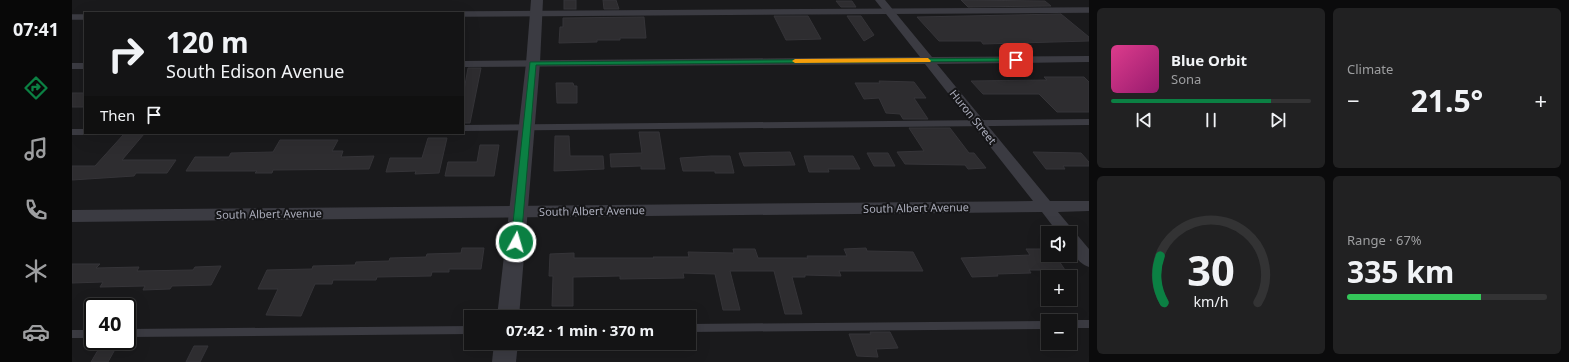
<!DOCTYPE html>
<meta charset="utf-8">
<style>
:root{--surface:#141415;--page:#212122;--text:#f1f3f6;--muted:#9d9ea0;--line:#333334;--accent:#0b8043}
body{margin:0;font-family:"Noto Sans",sans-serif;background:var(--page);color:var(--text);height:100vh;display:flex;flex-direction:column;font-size:15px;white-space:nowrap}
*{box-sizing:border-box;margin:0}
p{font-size:13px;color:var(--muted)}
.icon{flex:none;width:22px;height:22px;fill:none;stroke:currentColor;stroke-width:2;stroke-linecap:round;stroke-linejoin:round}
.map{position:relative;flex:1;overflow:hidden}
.side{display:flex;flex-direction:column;gap:8px;padding:8px;background:#0b0b0c;width:480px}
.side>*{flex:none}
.banner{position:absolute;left:12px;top:12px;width:380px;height:122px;border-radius:0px;box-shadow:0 4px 16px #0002,0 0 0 1px var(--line);background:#141415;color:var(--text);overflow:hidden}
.tools{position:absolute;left:969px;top:226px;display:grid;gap:8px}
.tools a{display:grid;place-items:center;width:36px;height:36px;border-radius:0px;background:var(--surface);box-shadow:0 4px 16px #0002,0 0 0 1px var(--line);font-size:20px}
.speed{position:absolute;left:12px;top:298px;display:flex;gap:8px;font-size:20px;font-weight:700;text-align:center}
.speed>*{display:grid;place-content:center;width:52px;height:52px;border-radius:50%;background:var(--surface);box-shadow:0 4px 16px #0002,0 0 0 1px var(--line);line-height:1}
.speed .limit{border:2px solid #111;border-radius:6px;background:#fff;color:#111}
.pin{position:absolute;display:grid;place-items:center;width:34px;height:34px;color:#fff;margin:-17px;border-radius:8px;box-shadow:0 2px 6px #0006}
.me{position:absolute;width:44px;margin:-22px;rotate:6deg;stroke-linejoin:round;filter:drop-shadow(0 0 3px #0008)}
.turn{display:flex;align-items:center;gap:14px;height:84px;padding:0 16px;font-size:18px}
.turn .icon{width:52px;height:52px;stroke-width:2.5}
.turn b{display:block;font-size:28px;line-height:34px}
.then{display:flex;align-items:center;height:38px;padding:0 16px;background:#0003;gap:8px;font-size:15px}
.big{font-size:30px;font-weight:700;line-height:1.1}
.side .tile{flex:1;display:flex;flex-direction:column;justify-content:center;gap:6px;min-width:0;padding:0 14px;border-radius:6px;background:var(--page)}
.side .dial{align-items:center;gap:0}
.dial svg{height:104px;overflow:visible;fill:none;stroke:var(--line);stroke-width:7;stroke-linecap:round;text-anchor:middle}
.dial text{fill:var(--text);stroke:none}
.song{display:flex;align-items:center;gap:12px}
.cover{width:48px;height:48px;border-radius:6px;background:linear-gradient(135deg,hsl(330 70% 55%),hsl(320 70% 35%))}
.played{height:4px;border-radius:2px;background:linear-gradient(90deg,var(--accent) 80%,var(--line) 80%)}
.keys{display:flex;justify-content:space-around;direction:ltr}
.heat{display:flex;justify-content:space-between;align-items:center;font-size:22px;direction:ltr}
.charge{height:6px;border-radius:3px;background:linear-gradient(90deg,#34c759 67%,var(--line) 0)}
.side .tiles{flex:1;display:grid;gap:8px;grid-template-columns:repeat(2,1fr)}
.trip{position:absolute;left:392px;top:310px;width:232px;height:40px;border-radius:0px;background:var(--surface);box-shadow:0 4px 16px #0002,0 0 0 1px var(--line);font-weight:700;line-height:40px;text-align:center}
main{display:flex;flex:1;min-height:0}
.tabs{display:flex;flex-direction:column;width:72px;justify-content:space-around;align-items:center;background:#080808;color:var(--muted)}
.tabs .icon{width:28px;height:28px}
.tabs .active{color:var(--accent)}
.tabs b{font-size:18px;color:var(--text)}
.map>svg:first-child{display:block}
.building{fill:#2e2d30;stroke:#353438}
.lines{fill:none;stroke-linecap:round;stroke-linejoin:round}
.service-far2{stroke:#3b3b42;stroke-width:5.5}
.service-far1{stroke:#3b3b42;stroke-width:6}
.service{stroke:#3b3b42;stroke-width:8}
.minor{fill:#3b3b42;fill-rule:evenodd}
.tertiary{fill:#3b3b42;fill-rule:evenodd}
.route{fill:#0b8043;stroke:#07532c}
.slow{fill:#f59e0b}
.labels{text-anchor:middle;stroke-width:4;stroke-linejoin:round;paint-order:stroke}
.street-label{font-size:11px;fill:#acaebc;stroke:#151517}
</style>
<main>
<nav class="tabs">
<b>07:41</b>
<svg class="icon active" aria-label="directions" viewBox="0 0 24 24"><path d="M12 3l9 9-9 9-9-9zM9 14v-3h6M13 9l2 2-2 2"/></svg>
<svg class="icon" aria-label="music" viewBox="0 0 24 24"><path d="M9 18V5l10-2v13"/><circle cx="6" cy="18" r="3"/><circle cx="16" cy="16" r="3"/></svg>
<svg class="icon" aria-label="phone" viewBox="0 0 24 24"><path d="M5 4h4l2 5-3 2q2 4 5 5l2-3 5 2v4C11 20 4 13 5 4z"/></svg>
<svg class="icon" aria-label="climate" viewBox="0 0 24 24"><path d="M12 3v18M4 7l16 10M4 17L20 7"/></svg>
<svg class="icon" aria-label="car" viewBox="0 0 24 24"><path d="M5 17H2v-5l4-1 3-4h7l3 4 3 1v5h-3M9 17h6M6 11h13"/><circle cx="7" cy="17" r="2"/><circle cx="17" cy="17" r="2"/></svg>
</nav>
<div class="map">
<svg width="1017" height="362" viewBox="0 0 1017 362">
<rect width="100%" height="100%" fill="#1a1a1c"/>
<g class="building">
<rect x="492" y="0" width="12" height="9"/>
<polygon points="531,0 544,0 547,9 532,9"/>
<polygon points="889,0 973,1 979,6 896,7"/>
<polygon points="764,1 780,1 784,7 769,7"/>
<polygon points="989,14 1017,37 1017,41 911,44 909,41 867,41 845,17"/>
<polygon points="702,16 736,16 749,39 714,40"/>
<polygon points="775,16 789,16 802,35 792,41"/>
<polygon points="572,17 574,38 548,38 548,40 525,40 525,42 487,43 488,27 491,27 491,18"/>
<polygon points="396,68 409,68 398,123 391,123 391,96"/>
<polygon points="972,77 1012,77 1017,82 1017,112 985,112 967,94 911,94 899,81 975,80"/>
<polygon points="807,81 842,82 854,98 842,98 856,119 831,119 828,114 814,113 807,98 792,99 783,83 808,83"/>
<polygon points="484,83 501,83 502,86 505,86 505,103 485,103"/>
<rect x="0" y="93" width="13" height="14"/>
<polygon points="837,128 878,128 897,153 902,153 914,168 896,169 893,165 833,164 825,152 852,151"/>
<polygon points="567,132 587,132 593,169 569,169 569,166 539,167 538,154 570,153"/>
<polygon points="52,134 72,134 50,160 104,160 95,173 64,173 62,176 0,180 0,166 23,166"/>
<polygon points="483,136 497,136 498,156 531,156 532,169 482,171"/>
<polygon points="356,138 375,138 367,173 343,174 344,171 314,172 318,158 350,158"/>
<polygon points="208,140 266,140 260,151 271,151 269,157 302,156 297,169 201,170 200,173 183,173 185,171 114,171 123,157 157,157 159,153 201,152"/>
<polygon points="408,145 427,145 422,176 373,176 376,162 405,162"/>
<polygon points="718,152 723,165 672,166 667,153"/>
<polygon points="961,152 1009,153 1017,162 1017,166 991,166 993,169 974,169"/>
<polygon points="795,153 816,153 823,166 802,166"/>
<polygon points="639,156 658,156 662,173 643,173 643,171 611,171 608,158"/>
<polygon points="732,156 781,156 788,169 756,169 757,172 737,172"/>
<polygon points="390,248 412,248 409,269 377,269 377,272 360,272 359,276 305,277 304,280 261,280 260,284 243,284 229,316 194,315 206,289 186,289 195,270 240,269 241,266 283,265 284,262 317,261 318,258 354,257 355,254 389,253"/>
<polygon points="794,248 795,251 841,252 851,271 767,271 769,276 733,275 733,277 720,277 730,314 713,314 702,271 658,271 668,310 651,310 643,274 611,273 612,278 548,279 548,276 501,277 501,306 480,306 481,276 477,276 478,254 502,253 502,258 582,258 581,257 617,257 616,252 662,253 661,249 683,249 686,258 736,258 735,256 775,256 772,249"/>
<polygon points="954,249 976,249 976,255 983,255 993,270 957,270 959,273 925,274 926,276 900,277 889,258 958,255"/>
<polygon points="0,264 28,264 24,268 67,267 65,271 121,270 123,267 149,266 139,285 100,286 98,289 71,290 73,286 28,287 31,282 0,283"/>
<polygon points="798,332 818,332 826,348 804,349 806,357 785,356 777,334 799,334"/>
<polygon points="46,344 36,362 19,362 29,345"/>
<polygon points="122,346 136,346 128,362 114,362"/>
</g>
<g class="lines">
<g class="service-far2">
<polyline points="391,14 1017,10"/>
<polyline points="0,17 13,17"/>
</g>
<g class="service-far1">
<polyline points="391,128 1017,122"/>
<polyline points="0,132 13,132"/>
</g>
<g class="service">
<polyline points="998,324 1017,324"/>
<polyline points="617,328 976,325"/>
<polyline points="55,333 399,330"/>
<polyline points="0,334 21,334"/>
</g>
<g class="minor">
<path d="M803,0H813L860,57L1017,56V62L865,64L978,201H1017V211L986,212L1017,249V267C1002,262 998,247 998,233H986L970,212L0,222V210L961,201L853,64L391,67V61L848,57Z"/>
<rect x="0" y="63" width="13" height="6"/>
</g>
<g class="tertiary">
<polygon points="459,0 471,0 468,63 447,317 425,317 454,63"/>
<polygon points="422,343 446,343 444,362 420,362"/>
</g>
</g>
<polygon class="route" points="944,58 947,60 946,61 464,65 449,242 444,246 439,242 458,62"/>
<polygon class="slow" points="856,58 859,61 858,62 723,63 720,61 723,59"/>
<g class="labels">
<g class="street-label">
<text transform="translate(901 117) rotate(51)" y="4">Huron Street</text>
<text transform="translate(844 208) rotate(-1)" y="4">South Albert Avenue</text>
<text transform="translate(520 211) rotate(-1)" y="4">South Albert Avenue</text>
<text transform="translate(197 214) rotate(-1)" y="4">South Albert Avenue</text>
</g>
</g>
</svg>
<div class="tools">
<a><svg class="icon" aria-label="sound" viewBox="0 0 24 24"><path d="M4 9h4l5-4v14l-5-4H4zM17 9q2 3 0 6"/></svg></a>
<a>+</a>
<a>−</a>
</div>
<div class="speed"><div class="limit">40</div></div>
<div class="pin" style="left:944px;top:60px;background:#d93025"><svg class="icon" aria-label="arrive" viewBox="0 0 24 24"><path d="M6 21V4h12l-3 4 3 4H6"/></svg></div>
<svg class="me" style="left:444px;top:242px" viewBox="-20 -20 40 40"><circle r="17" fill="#0b8043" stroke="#fff" stroke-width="3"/><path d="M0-11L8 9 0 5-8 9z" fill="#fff"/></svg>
<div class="trip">07:42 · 1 min · 370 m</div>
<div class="banner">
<div class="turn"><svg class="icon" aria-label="right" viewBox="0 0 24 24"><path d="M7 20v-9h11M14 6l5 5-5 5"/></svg><div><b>120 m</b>South Edison Avenue</div></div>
<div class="then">Then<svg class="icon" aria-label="arrive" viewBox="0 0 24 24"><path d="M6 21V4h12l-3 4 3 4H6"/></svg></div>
</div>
</div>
<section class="side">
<div class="tiles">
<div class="tile">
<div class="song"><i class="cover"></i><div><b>Blue Orbit</b><p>Sona</p></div></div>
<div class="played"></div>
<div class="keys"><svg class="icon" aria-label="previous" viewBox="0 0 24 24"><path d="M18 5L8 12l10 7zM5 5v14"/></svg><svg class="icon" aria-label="pause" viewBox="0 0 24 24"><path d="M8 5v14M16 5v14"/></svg><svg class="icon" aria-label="next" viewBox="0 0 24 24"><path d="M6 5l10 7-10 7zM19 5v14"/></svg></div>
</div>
<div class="tile"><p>Climate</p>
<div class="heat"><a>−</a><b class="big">21.5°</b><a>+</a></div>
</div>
<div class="tile dial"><svg viewBox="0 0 100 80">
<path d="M14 69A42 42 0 1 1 86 69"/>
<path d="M14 69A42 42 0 0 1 11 33" stroke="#0b8043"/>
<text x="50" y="56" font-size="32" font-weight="700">30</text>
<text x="50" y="72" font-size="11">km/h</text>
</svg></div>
<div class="tile"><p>Range · 67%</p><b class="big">335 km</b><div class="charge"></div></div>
</div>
</section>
</main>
